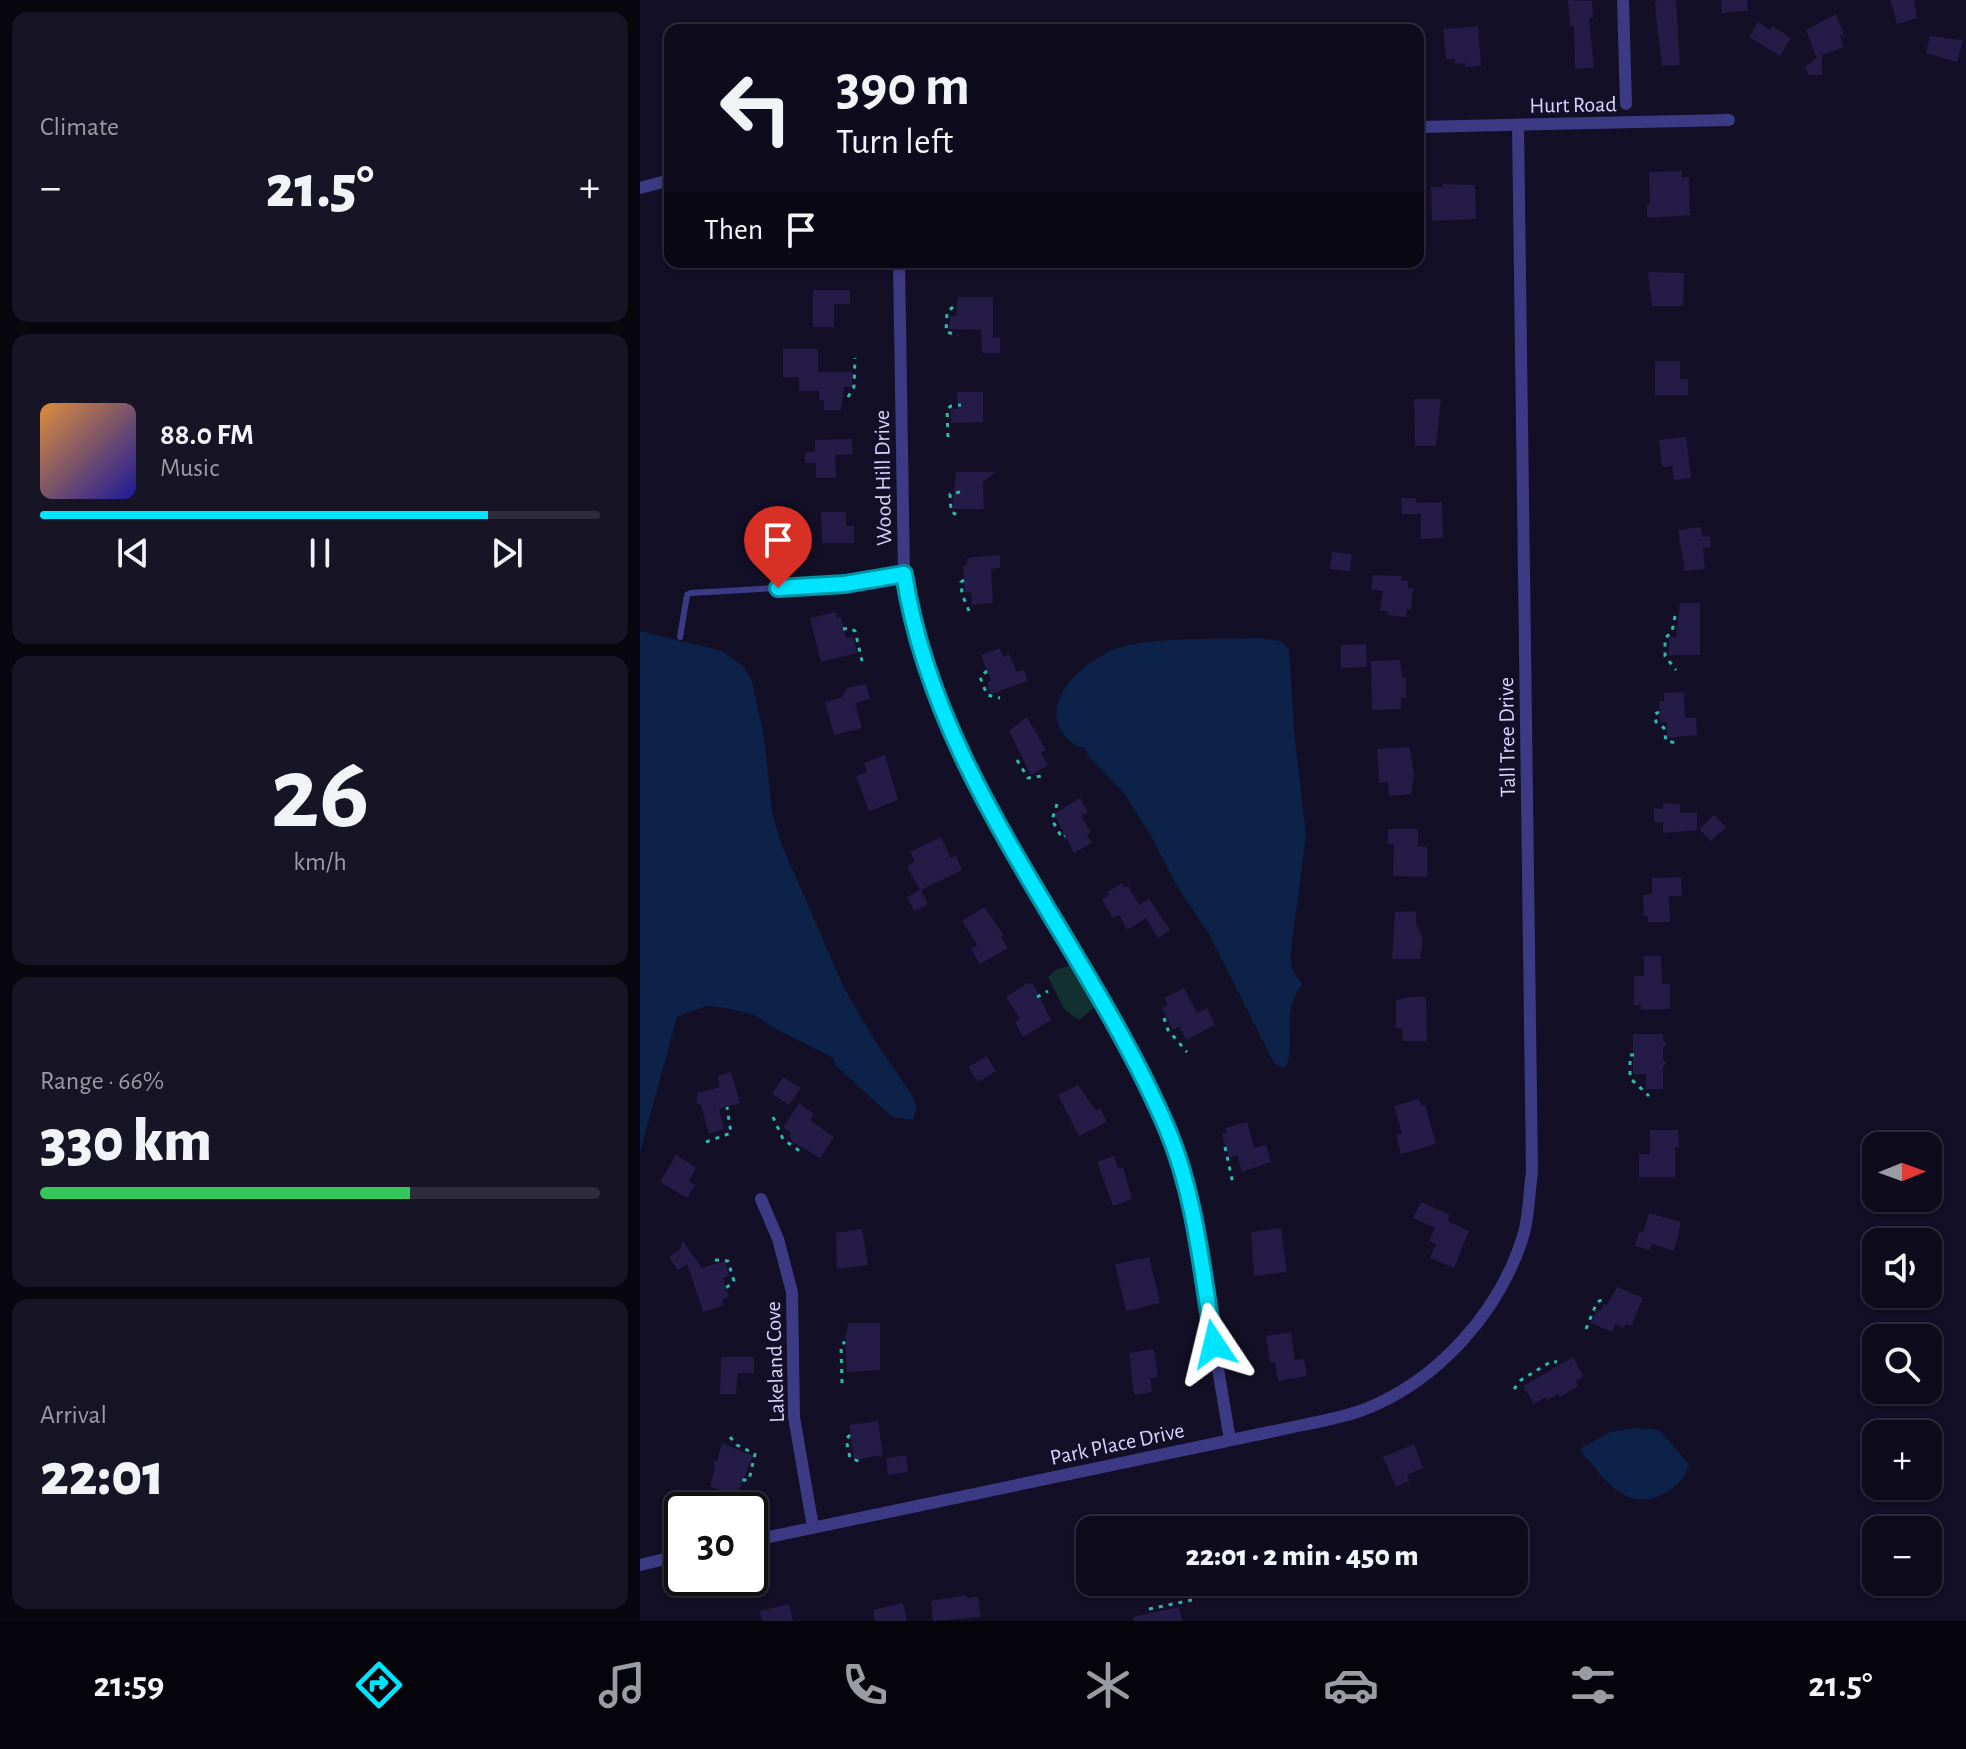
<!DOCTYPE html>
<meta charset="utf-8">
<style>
:root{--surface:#0e0b1c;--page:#171425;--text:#f1f3f6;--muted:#9b9ba3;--line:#2e2b3b;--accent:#00e5ff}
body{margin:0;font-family:"Alegreya Sans",sans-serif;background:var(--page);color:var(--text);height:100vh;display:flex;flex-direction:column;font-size:30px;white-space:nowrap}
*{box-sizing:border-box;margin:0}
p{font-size:26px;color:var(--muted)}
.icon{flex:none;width:44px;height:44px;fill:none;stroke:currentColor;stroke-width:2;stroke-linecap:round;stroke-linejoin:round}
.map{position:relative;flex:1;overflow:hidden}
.sheet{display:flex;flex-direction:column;gap:12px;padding:12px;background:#08060f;width:640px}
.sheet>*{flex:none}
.top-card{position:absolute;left:24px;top:24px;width:760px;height:244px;border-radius:16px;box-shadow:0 2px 6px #0004,0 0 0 2px var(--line);background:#0e0b1c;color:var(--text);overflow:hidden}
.needle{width:52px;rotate:89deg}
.buttons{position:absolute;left:1222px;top:1132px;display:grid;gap:16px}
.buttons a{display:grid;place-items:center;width:80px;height:80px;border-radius:16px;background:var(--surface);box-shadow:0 2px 6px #0004,0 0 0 2px var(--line);font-size:40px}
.speed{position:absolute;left:24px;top:1492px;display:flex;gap:16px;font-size:40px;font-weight:700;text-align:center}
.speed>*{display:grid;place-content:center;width:104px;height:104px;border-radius:50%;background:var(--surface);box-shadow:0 2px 6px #0004,0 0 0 2px var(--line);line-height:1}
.speed .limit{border:4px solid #111;border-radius:12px;background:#fff;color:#111}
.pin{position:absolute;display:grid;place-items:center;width:68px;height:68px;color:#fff;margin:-82px -34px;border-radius:50% 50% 50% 0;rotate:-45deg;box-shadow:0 0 8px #0007}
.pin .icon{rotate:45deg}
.me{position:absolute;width:88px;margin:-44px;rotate:350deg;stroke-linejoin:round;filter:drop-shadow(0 0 6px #0008)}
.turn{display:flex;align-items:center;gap:28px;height:168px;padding:0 40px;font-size:36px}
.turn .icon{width:104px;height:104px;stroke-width:2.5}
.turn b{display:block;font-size:56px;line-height:68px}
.then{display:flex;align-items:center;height:76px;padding:0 40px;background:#0003;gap:16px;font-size:30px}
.big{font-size:60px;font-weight:800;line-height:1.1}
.sheet .card{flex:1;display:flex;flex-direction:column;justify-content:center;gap:12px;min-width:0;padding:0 28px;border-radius:16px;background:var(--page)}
.sheet .dial{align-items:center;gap:0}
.dial b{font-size:104px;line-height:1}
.song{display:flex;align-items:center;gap:24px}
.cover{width:96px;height:96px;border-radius:12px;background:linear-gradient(135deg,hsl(30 70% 55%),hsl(240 70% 35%))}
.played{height:8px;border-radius:4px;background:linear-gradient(90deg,var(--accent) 80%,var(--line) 80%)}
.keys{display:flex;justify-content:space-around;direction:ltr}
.heat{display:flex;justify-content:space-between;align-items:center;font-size:44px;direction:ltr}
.charge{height:12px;border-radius:6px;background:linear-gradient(90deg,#34c759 66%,var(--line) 0)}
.trip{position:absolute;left:436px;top:1516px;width:452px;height:80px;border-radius:16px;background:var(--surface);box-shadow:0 2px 6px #0004,0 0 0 2px var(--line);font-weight:800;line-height:80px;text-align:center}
.menu{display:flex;height:128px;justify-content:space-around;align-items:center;background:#06040b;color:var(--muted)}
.menu .icon{width:56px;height:56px}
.menu .on{color:var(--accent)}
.menu b{font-size:36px;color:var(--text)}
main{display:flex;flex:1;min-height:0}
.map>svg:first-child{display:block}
.green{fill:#12302f}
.water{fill:#0c2248}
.building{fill:#241b47}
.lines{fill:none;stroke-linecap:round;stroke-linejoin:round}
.path{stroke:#2fb8b0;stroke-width:3;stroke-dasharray:4 6;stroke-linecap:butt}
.lane{stroke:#3d3a85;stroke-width:6}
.street{stroke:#3d3a85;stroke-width:12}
.route-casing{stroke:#0095a6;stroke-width:20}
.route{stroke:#00e5ff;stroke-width:14}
.labels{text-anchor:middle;stroke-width:8;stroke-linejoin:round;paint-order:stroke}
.street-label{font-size:22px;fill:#d9d4ff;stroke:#130f26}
</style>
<main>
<section class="sheet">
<div class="card"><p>Climate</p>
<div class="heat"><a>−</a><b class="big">21.5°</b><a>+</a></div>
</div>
<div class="card">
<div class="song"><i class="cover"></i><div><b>88.0 FM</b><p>Music</p></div></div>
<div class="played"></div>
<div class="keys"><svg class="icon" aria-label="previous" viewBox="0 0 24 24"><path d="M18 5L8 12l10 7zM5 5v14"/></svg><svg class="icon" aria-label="pause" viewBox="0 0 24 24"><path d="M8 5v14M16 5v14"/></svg><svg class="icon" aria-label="next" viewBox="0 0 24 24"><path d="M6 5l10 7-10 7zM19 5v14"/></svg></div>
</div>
<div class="card dial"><b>26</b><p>km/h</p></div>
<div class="card"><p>Range · 66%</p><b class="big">330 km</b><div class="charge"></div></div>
<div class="card"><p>Arrival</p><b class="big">22:01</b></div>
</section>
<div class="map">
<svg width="1326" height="1621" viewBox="0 0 1326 1621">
<rect width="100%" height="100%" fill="#130f26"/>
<polygon class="green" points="433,965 457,1005 439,1020 424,1009 408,977 417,969"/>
<g class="water">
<polygon points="0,631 82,651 103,666 112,681 124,736 132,813 141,843 204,988 235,1041 272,1095 277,1107 273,1120 252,1117 195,1065 194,1058 134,1028 114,1015 87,1008 66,1006 37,1017 0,1152"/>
<path d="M621,638L640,641L649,649L654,731L666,835L650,958L653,972L662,984C640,1017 656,1030 647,1065L643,1068L634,1063L569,934L537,886L510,834L484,793L449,757L445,748C437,747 431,743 425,736C395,701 449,656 481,647C525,636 575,640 621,638Z"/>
<path d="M995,1428L1019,1430L1049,1464C1046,1475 1041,1482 1031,1489C997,1513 973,1492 952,1464C948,1459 943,1456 940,1449L970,1432Z"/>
</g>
<g class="building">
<polygon points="928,0 952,1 953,18 949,18 954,68 935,69 934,26 930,26"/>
<polygon points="1018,0 1036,0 1040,65 1022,66 1016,16 1015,2"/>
<polygon points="1081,0 1107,0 1108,11 1082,13"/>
<polygon points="1250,0 1274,0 1277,18 1257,24"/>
<polygon points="1196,14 1204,35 1200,36 1204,47 1182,55 1182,75 1170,75 1164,68 1180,55 1176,57 1166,30"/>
<polygon points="1118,22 1130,30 1132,26 1151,38 1140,56 1109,37"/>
<polygon points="838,26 841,66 825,67 825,63 815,64 815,59 806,59 803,29"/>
<polygon points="1290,36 1323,40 1317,62 1286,53"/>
<polygon points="1042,171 1042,178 1049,177 1050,215 1007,218 1007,204 1010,204 1009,172"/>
<polygon points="802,184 835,185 836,219 792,221 791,187 803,187"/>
<polygon points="1008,272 1044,273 1043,306 1012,306"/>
<polygon points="173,290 210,290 210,304 194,304 194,327 173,327"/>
<polygon points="318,297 353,297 353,338 360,338 360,353 342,353 341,330 309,329 310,316 316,316"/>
<polygon points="143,349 178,349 178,372 212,372 212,387 204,387 201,410 184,410 184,400 179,400 179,391 159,391 159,377 143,378"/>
<polygon points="1015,361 1040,361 1040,379 1048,379 1048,395 1015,395"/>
<polygon points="317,392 343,392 343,422 311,423 311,409 318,409"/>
<polygon points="774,399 801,399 796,446 775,446"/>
<polygon points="1046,437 1051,478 1034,480 1032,466 1022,467 1019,440"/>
<polygon points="212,439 213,454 195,455 196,478 176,478 176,463 165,463 165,452 175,452 175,440"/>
<polygon points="316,472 356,472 343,482 344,509 312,509"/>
<polygon points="761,498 776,498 776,503 802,502 803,538 781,539 781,514 762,514"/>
<polygon points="181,512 206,512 206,526 214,526 214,543 182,543"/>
<polygon points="1061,527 1062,537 1070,536 1071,547 1063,548 1065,569 1045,571 1038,530"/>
<polygon points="162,543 163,558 135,560 134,545"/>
<polygon points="692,552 712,554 710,571 690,569"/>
<polygon points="360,555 360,568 351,569 353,603 332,605 331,592 325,592 323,566 327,565 327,558"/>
<polygon points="733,575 762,576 761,580 768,581 768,588 773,588 771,610 766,609 766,617 747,615 748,611 740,611 743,591 731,589"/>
<polygon points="1040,603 1060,603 1060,655 1029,655 1029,637 1036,637"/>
<polygon points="196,612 197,618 201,617 206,638 213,637 217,653 181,662 170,618"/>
<polygon points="726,644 727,667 701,668 701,645"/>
<polygon points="360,648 363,657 369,654 377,672 384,670 388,681 351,694 347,682 351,681 341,655"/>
<polygon points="760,660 762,678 766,678 766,698 761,698 761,709 732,710 731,661"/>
<polygon points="226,684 230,699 215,703 222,728 194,735 185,702 202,697 207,688"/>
<polygon points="1044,692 1045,718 1056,718 1057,735 1027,738 1027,722 1020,723 1019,701 1024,701 1024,693"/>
<polygon points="387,717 406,750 401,753 408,765 391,775 369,731"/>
<polygon points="770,747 774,775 771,794 749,796 748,782 739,783 737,749"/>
<polygon points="245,755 258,800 229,811 216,776 227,772 224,763"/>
<polygon points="440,798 448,812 441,816 451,832 447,834 452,843 434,853 414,814"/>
<polygon points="1023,803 1040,804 1040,813 1057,813 1057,830 1023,833 1023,822 1014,822 1014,808 1023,809"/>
<polygon points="1074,815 1086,827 1071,841 1059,829"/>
<polygon points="748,829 778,829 778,846 787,847 787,877 753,876 754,844 748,844"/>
<polygon points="301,837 311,858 316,855 322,870 281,890 288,904 274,911 267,897 280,890 267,866 275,862 270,852"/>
<polygon points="1041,877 1042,896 1029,896 1030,922 1008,922 1008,916 1004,916 1003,895 1012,894 1012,878"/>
<polygon points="482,883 485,888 488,886 499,905 509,899 530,930 518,938 506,918 487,930 479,915 473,918 462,900 469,895 467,892"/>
<polygon points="344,907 364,935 361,937 368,948 340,964 331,949 337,945 322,921"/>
<polygon points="776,911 776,924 783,939 780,959 752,959 755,912"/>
<polygon points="1004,956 1021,956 1022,984 1030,984 1030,1009 1001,1010 1001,1005 994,1005 994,976 1004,976"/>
<polygon points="388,983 393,984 411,1020 383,1037 375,1022 380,1019 366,997"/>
<polygon points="544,988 557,1013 567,1008 575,1025 546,1040 539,1026 533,1030 522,1008 528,1005 524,998"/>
<polygon points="769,997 786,997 787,1041 763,1041 762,1028 756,1028 756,1000"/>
<polygon points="993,1034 1023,1034 1023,1041 1027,1044 1023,1048 1023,1060 1027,1063 1023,1067 1023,1089 1006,1089 1006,1074 993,1074"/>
<polygon points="347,1056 356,1071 338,1082 328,1067"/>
<polygon points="91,1072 100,1103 79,1109 84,1129 69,1134 61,1105 56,1103 58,1093 80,1087 77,1076"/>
<polygon points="143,1077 161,1088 149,1105 132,1094"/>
<polygon points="438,1085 456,1111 460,1108 467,1122 439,1136 418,1095"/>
<polygon points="779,1099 781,1106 785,1105 796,1144 761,1154 756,1135 762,1133 754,1106"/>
<polygon points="159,1103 174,1114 170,1120 194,1137 180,1158 153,1142 149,1136 151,1133 143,1128"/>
<polygon points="607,1122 614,1148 626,1145 631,1162 602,1172 597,1155 589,1158 582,1134 587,1133 586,1128"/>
<polygon points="1010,1130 1038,1130 1039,1147 1035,1147 1035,1177 999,1177 999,1154 1010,1154"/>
<polygon points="36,1155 56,1167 49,1181 55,1185 47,1198 20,1182"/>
<polygon points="474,1156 478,1168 483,1167 492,1199 473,1206 457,1162"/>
<polygon points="781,1202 810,1215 808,1221 829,1231 814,1268 790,1258 796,1244 789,1241 795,1228 773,1218"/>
<polygon points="1009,1213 1041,1222 1034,1251 1012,1244 1010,1250 995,1246 999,1232 1003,1233"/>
<polygon points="641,1228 647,1272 614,1276 611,1232"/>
<polygon points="222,1229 228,1265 197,1269 196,1233"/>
<polygon points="42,1240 62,1268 85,1261 89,1276 83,1278 89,1297 82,1300 84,1305 63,1312 47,1264 38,1270 29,1257 41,1248"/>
<polygon points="509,1257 520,1303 486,1311 475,1264"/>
<polygon points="977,1287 1003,1298 991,1326 986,1324 984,1328 975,1324 972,1332 951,1323 958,1309 961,1310 964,1304 967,1305"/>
<polygon points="208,1323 240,1323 240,1370 207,1372 205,1332 207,1332"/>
<polygon points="651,1332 655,1360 664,1359 667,1376 638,1381 635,1362 630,1362 626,1336"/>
<polygon points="514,1349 518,1377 510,1378 512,1392 494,1395 489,1353"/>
<polygon points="81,1357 114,1357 114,1373 98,1373 96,1394 80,1394"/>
<polygon points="933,1357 943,1376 936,1381 938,1386 920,1397 918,1394 907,1400 906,1397 894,1404 883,1386"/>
<polygon points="238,1421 243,1455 214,1460 209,1425"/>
<polygon points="82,1443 113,1456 98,1492 93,1490 92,1493 70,1487 75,1468 73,1461 77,1461"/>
<polygon points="774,1444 783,1468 767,1475 769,1481 756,1487 743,1457"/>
<polygon points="266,1455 268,1472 248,1475 246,1458"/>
<polygon points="327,1595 327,1598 338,1597 341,1617 293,1621 291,1601"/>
<polygon points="263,1603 267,1621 235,1621 233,1610"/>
<polygon points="149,1604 153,1621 122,1621 120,1611"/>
<polygon points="539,1607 542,1621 494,1621 493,1617"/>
</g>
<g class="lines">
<g class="path">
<polyline points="313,307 307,312 306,332 318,335"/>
<polyline points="208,397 214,387 215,358"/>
<polyline points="308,437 307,409 311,406 321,405"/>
<polyline points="320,492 310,494 311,512 320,516"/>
<polyline points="324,580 321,582 322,594 331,616"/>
<polyline points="1035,616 1032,632 1025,638 1025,656 1036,670"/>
<polyline points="203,629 210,628 215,631 222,661"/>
<polyline points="347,671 340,677 347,695 360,698"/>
<polyline points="1019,712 1015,714 1016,722 1024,728 1026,741 1037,743"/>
<polyline points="377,760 388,778 402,776"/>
<polyline points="417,804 412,820 422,838 425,836"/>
<polyline points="397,997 408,991"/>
<polyline points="524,1018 528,1030 547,1052"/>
<polyline points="994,1055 990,1055 990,1078 1009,1096"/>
<polyline points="133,1117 143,1139 161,1152"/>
<polyline points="66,1142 91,1133 87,1107"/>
<polyline points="585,1147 593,1184"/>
<polyline points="75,1260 88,1261 94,1281 86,1288"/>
<polyline points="946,1329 957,1302 962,1300"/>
<polyline points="202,1383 201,1345 205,1342"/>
<polyline points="874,1389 881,1380 912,1361 917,1362"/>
<polyline points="210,1435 206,1439 210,1458 221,1462"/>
<polyline points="90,1437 97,1445 115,1454 109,1480 99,1480"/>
<polyline points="509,1609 552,1600"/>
</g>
<polyline class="lane" points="40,637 47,595 51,593 205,584 263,574"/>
<g class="street">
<polyline points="983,0 986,104"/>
<polyline points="778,127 1089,120"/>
<polyline points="0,188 30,180"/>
<polyline points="259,262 264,574 281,645 297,697 341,794 502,1076 527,1130 551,1209 590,1440"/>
<polyline points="121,1199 138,1239 152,1292 154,1417 173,1527"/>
<path d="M110,1541L663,1425C683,1421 703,1417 723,1410C798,1381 861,1311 884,1233C889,1214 889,1192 892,1172L878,125"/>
<polyline points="0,1565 42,1555"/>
</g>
</g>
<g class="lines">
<defs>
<path id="route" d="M138,588L205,584L264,574C296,782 448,942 528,1131C556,1198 562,1274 574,1344"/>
</defs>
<use href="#route" class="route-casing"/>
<use href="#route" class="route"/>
</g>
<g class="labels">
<g class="street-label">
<text transform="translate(933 104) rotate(-1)" y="8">Hurt Road</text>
<text transform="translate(242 478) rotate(-91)" y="8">Wood Hill Drive</text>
<text transform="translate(866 737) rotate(-91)" y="8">Tall Tree Drive</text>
<text transform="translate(134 1362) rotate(-92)" y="8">Lakeland Cove</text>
<text transform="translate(477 1443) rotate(-12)" y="8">Park Place Drive</text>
</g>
</g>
</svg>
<div class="buttons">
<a><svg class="needle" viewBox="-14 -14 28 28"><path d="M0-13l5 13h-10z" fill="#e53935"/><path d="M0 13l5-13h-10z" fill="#9b9ba3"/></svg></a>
<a><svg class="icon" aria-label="sound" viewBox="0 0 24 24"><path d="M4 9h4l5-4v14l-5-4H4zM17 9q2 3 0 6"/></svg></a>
<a><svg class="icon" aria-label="search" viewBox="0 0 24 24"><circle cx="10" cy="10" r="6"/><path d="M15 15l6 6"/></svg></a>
<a>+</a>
<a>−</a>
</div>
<div class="speed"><div class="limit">30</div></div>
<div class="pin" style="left:138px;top:588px;background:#d93025"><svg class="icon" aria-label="arrive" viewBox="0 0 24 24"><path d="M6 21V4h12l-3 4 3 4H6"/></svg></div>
<svg class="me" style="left:574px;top:1344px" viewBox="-20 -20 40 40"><path d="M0-17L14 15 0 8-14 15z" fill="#00e5ff" stroke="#fff" stroke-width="4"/></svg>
<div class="trip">22:01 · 2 min · 450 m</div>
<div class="top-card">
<div class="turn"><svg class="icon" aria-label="left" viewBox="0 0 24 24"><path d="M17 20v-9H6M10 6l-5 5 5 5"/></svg><div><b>390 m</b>Turn left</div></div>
<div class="then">Then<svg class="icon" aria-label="arrive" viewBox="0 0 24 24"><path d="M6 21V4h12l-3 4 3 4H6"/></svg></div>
</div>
</div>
</main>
<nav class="menu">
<b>21:59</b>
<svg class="icon on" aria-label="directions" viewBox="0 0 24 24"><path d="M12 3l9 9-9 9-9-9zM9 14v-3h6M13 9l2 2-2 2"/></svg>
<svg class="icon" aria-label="music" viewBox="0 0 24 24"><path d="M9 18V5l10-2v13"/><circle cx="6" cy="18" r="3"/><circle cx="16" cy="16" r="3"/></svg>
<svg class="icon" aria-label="phone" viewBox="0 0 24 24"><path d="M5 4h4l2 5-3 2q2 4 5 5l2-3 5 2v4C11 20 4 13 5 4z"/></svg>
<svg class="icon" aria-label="climate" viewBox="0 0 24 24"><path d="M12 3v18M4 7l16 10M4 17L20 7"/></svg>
<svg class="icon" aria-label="car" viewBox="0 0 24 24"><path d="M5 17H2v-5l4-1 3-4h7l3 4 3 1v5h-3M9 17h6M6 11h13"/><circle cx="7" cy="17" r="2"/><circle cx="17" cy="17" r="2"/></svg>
<svg class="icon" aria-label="filters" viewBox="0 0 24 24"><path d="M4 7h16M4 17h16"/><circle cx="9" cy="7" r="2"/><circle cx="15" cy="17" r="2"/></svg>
<b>21.5°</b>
</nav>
